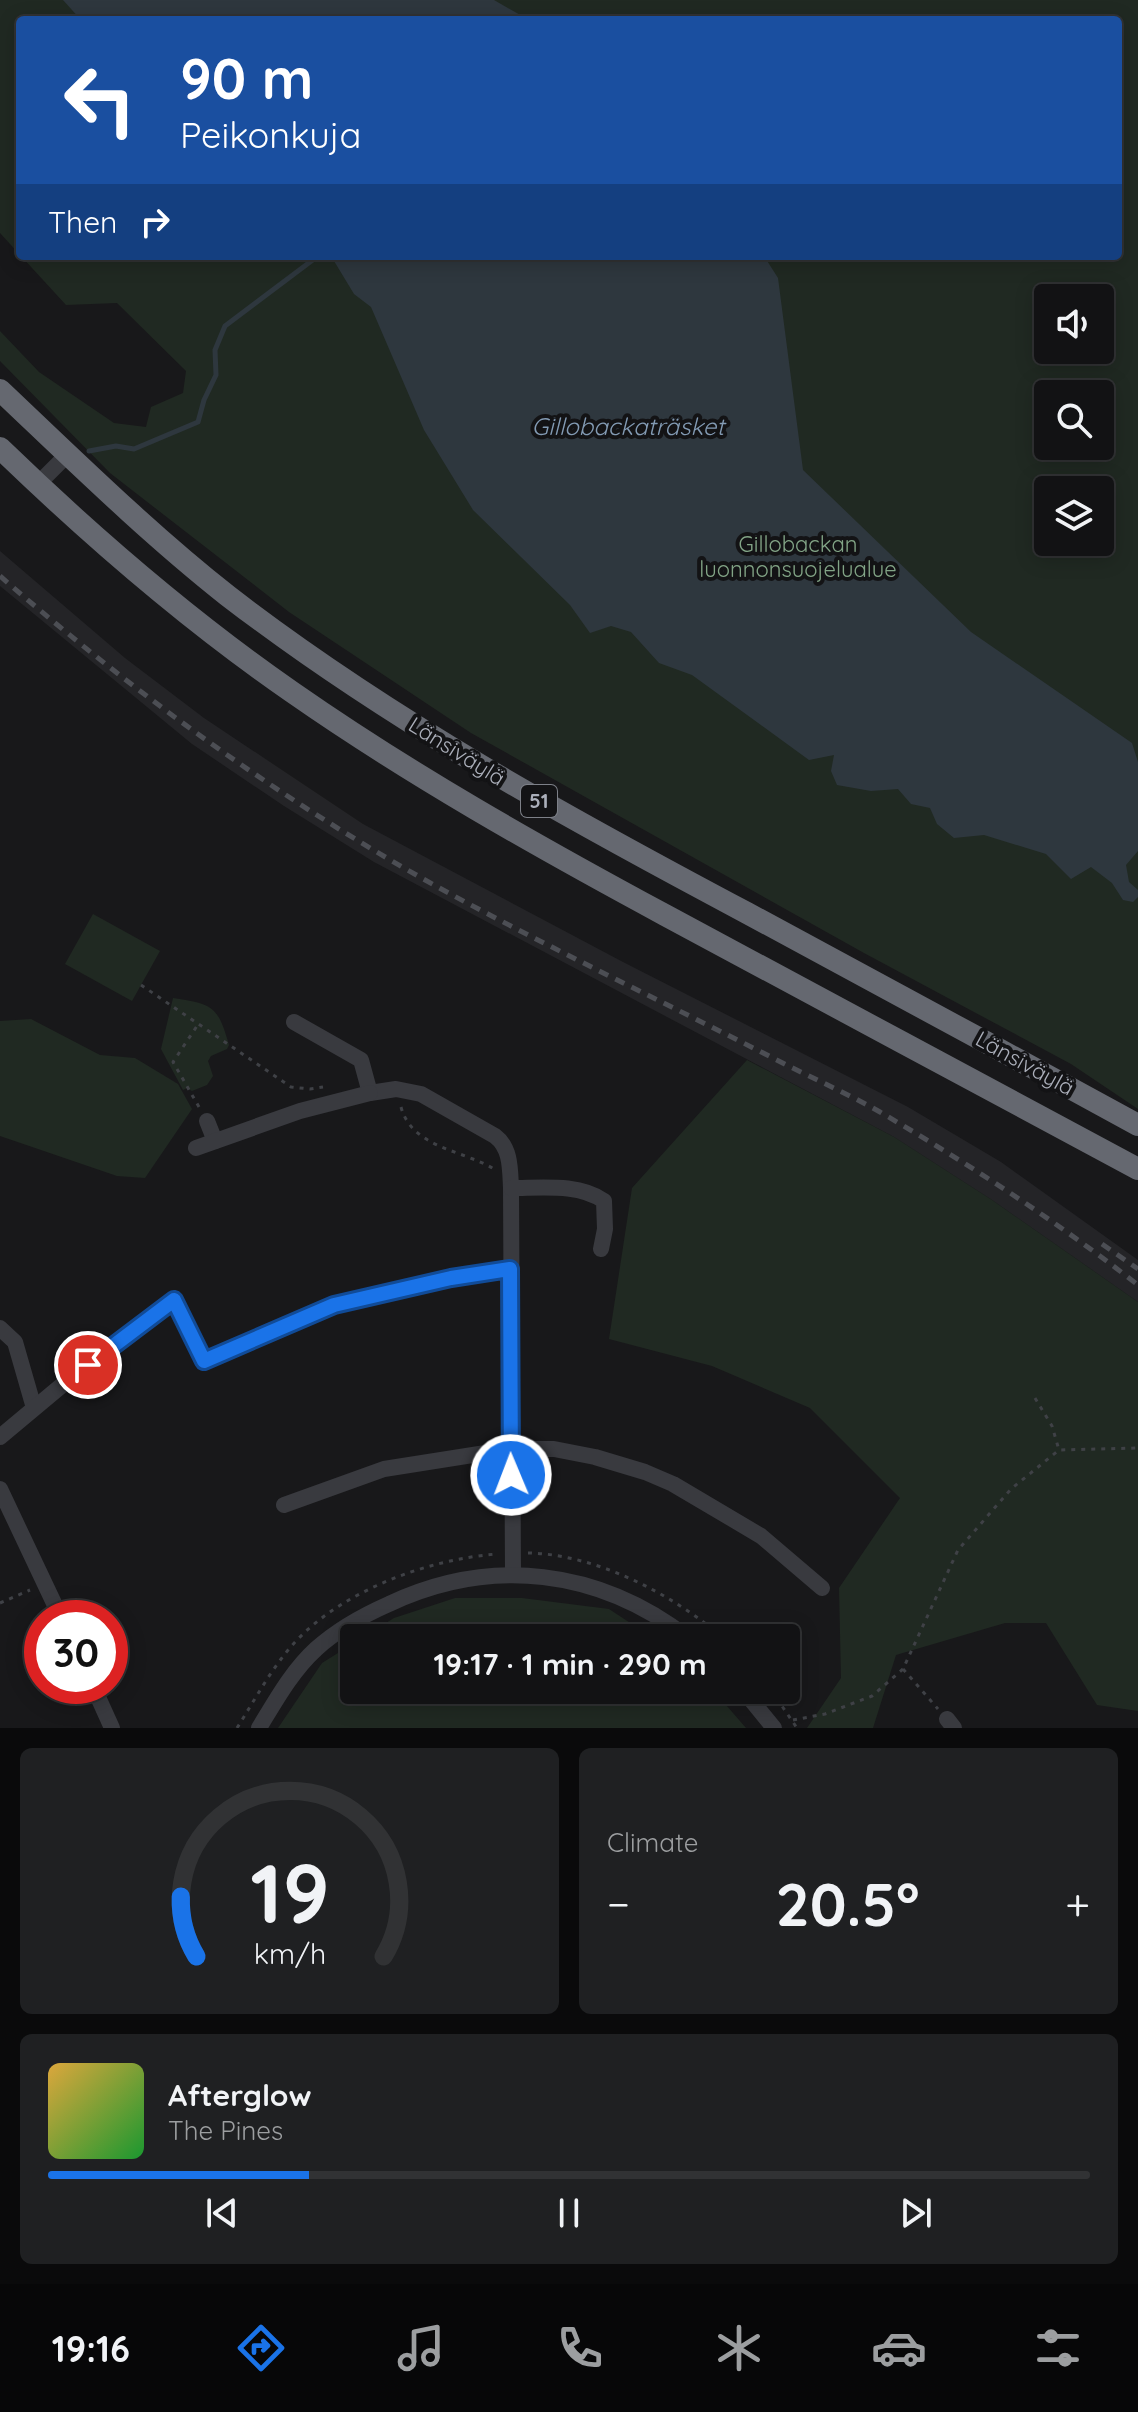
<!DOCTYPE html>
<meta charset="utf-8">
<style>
:root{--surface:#121214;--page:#1f2022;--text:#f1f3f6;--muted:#9c9ea0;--line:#313234;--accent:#1a73e8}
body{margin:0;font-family:Quicksand,sans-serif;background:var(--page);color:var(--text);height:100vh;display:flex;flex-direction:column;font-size:30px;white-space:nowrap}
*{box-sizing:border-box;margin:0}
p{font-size:26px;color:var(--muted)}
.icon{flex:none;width:44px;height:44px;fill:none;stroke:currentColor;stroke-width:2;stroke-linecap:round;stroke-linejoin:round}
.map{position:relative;height:1728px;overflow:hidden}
.drawer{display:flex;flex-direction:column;gap:20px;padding:20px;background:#0a0a0b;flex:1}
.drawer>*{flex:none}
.hud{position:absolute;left:16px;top:16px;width:1106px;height:244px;border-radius:8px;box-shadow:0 4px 20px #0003,0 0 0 2px var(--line);background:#1a4fa0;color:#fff;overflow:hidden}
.buttons{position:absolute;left:1034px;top:284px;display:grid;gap:16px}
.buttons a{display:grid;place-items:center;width:80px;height:80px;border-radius:8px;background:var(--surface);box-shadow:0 4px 20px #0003,0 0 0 2px var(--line);font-size:40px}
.speed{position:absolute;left:24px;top:1600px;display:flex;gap:16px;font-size:40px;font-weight:700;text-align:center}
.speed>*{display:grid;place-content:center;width:104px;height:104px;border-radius:50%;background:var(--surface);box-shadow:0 4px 20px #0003,0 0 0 2px var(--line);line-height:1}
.speed .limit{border:12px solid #d22;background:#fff;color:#111}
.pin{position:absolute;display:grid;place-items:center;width:68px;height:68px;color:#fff;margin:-34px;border:4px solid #fff;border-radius:50%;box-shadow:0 2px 8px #0007}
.me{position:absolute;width:88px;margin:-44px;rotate:359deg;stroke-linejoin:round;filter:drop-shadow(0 0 6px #0008)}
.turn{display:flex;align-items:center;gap:28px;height:168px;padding:0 32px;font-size:36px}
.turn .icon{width:104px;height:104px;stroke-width:2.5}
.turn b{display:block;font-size:56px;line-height:68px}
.then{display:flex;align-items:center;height:76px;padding:0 32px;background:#0003;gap:16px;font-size:30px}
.big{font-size:60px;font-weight:800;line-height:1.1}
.drawer .widget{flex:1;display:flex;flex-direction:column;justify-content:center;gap:12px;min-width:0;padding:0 28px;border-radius:12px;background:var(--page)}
.drawer .dial{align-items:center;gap:0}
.dial svg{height:208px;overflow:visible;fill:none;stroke:var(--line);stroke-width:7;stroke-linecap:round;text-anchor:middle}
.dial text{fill:var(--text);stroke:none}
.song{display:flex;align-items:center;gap:24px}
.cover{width:96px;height:96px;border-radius:12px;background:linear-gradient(135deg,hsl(40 70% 55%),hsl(130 70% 35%))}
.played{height:8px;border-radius:4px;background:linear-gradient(90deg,var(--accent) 25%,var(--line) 25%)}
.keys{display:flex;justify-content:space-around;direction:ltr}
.heat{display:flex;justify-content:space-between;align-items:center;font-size:44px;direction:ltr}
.drawer .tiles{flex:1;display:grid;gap:20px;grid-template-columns:1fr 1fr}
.widget:last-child{grid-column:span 2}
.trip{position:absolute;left:340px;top:1624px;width:460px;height:80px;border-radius:8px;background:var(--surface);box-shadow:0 4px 20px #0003,0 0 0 2px var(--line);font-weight:800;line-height:80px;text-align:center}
.dock{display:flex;height:128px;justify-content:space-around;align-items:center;background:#070708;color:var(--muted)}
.dock .icon{width:56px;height:56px}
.dock .active{color:var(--accent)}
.dock b{font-size:36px;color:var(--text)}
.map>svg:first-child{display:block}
.built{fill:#242427}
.green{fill:#202922;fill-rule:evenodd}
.water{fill:#2e373e}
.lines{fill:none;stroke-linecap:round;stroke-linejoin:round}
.stream{stroke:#2e373e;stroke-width:5}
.path{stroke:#3f4146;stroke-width:3;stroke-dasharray:4 6;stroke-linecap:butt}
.minor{stroke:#393a3f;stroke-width:16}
.highway{stroke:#656870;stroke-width:22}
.rail{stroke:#4c4e54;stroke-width:5;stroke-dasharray:10 8;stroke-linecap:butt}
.route-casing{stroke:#114b97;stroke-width:20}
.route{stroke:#1a73e8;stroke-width:14}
.labels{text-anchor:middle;stroke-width:8;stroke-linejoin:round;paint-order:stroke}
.shield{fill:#131315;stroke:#7d8088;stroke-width:2}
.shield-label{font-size:20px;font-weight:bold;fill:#abafba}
.park-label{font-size:22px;fill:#82a486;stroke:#131315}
.street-label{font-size:22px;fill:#abafba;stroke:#131315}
.water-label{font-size:24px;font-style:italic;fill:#839bb4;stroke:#131315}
</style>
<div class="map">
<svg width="1138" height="1728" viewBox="0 0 1138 1728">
<rect width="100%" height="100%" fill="#18181a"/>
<polygon class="built" points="0,551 125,658 204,718 363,824 623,962 908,1107 1001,1162 1138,1260 1138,1302 992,1200 894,1137 374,862 284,806 192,744 0,586"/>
<g class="green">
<path d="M0,0H1138V1109L1071,1064L864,953L471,733L289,612L110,473L0,361V331L39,372L114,423L146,427L151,407L183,393L186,371L117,303L66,305L21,256H1118V20H20V255L0,233ZM1048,298H1100V350H1048ZM1048,394H1100V446H1048ZM1048,490H1100V542H1048Z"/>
<polygon points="93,914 160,951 132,1001 65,964"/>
<path d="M173,998C213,1004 218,1006 229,1045L227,1049L211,1056L208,1061L213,1076L207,1085L192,1091L187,1088L183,1090L161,1049Z"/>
<polygon points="31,1019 100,1055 135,1058 178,1084 192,1109 145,1178 117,1176 0,1136 0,1021"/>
<polygon points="747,1060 894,1137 992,1200 1138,1302 1138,1711 1097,1705 1046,1623 1005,1623 896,1655 873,1728 807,1728 841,1678 839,1588 900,1498 810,1408 712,1366 609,1339 632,1188"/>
<polygon points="455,1598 522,1598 609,1609 653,1638 362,1638 394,1618"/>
<polygon points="354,1643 354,1690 713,1690 746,1728 278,1728 322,1663"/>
</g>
<g class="water">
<polygon points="63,0 494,0 529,20 81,20"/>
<polygon points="331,256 764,256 778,278 803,470 971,632 1132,743 1138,762 1138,851 1126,865 1129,882 1138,890 1138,897 1133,902 1123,900 1112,883 1091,867 1071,879 1046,854 984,835 954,838 937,824 930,808 911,804 898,789 871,791 837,785 831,771 834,755 809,760 692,675 659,663 631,632 611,626 590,633 570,605 473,510 424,430 371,307 354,294"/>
</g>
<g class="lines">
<polyline class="stream" points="89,451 116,446 134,449 198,422 204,400 216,375 215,350 225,326 318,256"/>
<g class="path">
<polyline points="141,985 291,1087 310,1089 323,1087"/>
<polyline points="199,1107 173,1062 199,1023"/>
<path d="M401,1107C412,1148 463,1150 494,1169"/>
<polyline points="1035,1398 1052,1426 1059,1450"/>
<path d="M528,1553C596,1554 674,1595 723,1638"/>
<polyline points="0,1603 30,1590"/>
<polyline points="903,1669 938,1709"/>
<polyline points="771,1690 797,1728"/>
<polyline points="793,1720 825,1714 872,1696 903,1669 958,1550 1011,1489 1059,1450 1138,1448"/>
<path d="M237,1728C256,1698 272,1667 296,1641C344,1590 429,1559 497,1554"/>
</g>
<g class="minor">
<polyline points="38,484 68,454"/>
<path d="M294,1022L361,1060L370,1093L396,1089L421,1094L495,1136C511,1148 510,1169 511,1188L513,1573"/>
<polyline points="207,1121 215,1141"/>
<polyline points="196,1148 300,1111 370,1093"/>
<path d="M511,1188C541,1188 579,1183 604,1201L605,1229L601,1249"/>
<polyline points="0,1328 15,1342 34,1408"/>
<polyline points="0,1437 67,1381 174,1300 204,1361 334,1305 451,1278 510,1269"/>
<polyline points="0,1489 61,1618"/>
<polyline points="284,1505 384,1469 511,1449 554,1449 595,1457 645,1472 673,1484 761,1536 822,1588"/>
<polyline points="93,1686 112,1728"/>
<polyline points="743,1690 774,1728"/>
<polyline points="947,1719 954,1728"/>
<path d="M259,1728C276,1700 292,1671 316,1649C337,1630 364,1615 389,1604C491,1556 599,1569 688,1638"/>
</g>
<g class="highway">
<path d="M0,390C74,460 147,532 228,596C389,720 568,818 747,913C877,983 1008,1054 1138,1125"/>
<path d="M0,448C91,536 188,620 292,692C411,775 537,846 665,915C822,1001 981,1083 1138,1169"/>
</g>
<g class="rail">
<path d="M0,576C150,707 311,822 488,914C581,963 677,1009 771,1057C807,1076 845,1092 880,1112C969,1164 1056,1221 1138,1285"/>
<polyline points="1102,1244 1138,1269"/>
</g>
</g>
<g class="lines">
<defs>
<polyline id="route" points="88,1365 174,1300 204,1361 334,1305 451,1278 510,1269 511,1475"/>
</defs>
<use href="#route" class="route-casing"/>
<use href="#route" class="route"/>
</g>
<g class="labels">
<rect class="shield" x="521" y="785" width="36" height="32" rx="6"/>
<g class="shield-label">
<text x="539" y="808">51</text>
</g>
<g class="park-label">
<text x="798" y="552">Gillobackan<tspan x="798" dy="25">luonnonsuojelualue</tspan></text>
</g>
<g class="street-label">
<text transform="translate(457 751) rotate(32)" y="8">Länsiväylä</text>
<text transform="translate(1025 1063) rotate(29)" y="8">Länsiväylä</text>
</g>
<g class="water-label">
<text x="628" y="435">Gillobackaträsket</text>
</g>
</g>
</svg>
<div class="buttons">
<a><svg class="icon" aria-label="sound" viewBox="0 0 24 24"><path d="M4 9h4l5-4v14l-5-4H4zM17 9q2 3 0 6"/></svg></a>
<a><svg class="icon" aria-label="search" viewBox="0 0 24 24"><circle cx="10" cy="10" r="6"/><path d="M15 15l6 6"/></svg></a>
<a><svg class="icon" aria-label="layers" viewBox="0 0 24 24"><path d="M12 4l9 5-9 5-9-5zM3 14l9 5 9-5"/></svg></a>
</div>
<div class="speed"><div class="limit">30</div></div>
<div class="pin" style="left:88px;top:1365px;background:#d93025"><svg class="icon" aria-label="arrive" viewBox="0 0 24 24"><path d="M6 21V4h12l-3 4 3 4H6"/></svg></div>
<svg class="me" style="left:511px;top:1475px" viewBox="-20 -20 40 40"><circle r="17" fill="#1a73e8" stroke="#fff" stroke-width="3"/><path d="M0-11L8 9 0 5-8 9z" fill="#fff"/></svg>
<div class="trip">19:17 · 1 min · 290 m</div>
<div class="hud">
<div class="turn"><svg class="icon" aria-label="left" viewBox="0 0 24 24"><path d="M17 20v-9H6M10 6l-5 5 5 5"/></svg><div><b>90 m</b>Peikonkuja</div></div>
<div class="then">Then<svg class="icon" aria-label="right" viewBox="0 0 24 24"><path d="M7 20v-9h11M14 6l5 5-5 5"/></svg></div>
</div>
</div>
<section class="drawer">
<div class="tiles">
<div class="widget dial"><svg viewBox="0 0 100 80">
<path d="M14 69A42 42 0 1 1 86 69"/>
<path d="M14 69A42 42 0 0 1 8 46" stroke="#1a73e8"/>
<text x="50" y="56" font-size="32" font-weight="700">19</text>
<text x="50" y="72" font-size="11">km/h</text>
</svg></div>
<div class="widget"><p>Climate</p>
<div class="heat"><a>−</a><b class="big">20.5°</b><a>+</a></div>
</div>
<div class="widget">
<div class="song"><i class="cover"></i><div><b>Afterglow</b><p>The Pines</p></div></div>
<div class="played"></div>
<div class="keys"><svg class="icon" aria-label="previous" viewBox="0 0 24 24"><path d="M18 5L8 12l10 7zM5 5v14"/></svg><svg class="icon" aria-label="pause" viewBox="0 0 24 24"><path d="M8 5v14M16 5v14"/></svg><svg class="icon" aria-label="next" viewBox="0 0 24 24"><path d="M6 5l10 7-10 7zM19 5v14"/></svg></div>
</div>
</div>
</section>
<nav class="dock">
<b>19:16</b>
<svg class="icon active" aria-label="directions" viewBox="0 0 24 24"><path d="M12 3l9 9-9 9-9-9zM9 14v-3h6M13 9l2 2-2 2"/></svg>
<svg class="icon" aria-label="music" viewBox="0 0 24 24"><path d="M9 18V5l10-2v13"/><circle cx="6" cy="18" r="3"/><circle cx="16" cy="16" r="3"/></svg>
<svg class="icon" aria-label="phone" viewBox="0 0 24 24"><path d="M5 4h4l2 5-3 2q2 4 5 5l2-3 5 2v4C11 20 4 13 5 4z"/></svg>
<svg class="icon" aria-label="climate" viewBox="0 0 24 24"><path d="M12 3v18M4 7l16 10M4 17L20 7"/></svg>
<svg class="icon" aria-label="car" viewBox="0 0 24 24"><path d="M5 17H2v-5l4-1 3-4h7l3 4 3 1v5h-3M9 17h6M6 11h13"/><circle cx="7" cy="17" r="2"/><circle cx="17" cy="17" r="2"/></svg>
<svg class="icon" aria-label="filters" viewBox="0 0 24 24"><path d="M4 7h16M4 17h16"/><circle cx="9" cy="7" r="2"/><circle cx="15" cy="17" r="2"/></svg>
</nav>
